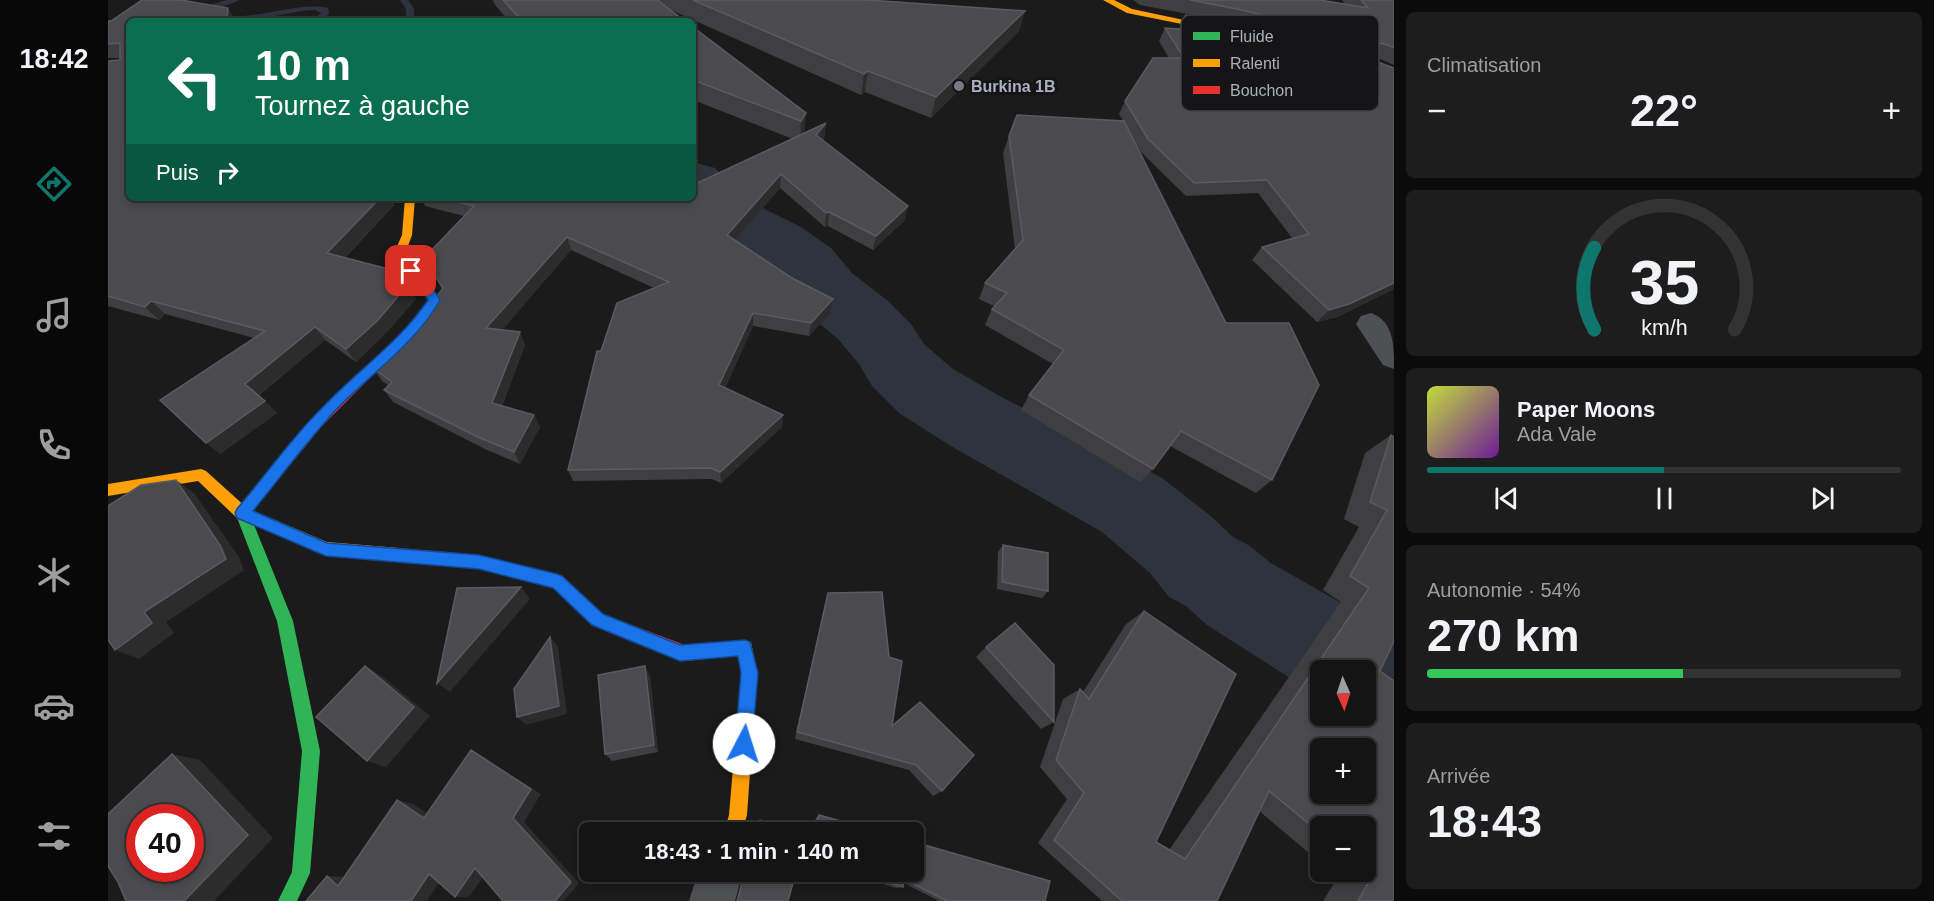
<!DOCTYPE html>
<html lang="fr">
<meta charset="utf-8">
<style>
:root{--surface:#141414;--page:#1d1d1d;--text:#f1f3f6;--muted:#9d9ea0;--line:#333334;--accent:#0f766e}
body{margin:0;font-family:Arial,sans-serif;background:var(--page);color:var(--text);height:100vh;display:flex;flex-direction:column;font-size:22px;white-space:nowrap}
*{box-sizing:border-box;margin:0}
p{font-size:20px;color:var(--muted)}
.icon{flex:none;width:33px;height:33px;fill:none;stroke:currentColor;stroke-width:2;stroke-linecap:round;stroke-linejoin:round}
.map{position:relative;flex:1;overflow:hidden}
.details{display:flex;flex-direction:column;gap:12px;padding:12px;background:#0b0b0b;width:540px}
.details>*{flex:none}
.top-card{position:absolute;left:18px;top:18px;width:570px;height:183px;border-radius:9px;box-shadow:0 3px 9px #0003,0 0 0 2px var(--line);background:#0b6e4f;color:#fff;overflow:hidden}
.needle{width:39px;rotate:177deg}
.buttons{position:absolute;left:1202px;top:660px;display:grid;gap:12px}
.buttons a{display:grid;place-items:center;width:66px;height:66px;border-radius:9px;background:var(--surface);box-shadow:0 3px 9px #0003,0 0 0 2px var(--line);font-size:30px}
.speed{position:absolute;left:18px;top:804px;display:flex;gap:12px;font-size:30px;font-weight:700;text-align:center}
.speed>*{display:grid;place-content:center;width:78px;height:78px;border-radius:50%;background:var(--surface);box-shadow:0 3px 9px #0003,0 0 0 2px var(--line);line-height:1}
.speed .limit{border:9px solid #d22;background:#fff;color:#111}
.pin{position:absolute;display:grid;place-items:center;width:51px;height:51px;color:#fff;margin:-26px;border-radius:12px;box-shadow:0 3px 9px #0006}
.me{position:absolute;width:66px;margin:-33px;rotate:5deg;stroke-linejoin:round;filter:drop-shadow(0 0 4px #0008)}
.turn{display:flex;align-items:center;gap:21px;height:126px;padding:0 30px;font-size:27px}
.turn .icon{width:78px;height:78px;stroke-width:2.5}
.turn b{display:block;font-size:42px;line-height:51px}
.then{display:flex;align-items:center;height:57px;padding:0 30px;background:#0003;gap:12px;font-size:22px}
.big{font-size:45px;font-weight:600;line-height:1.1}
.details .card{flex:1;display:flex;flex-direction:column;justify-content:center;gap:9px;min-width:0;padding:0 21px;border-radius:9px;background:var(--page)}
.details .dial{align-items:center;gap:0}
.dial svg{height:156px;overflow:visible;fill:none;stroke:var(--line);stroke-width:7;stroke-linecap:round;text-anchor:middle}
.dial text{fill:var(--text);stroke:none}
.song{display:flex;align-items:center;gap:18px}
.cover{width:72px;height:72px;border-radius:9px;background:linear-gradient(135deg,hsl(70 70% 55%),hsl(280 70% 35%))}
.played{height:6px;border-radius:3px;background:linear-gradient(90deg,var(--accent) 50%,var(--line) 50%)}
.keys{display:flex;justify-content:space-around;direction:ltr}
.heat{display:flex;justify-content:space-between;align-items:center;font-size:33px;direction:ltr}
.charge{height:9px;border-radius:4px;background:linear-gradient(90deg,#34c759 54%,var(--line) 0)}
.trip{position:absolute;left:471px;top:822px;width:345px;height:60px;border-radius:9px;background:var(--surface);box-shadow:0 3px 9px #0003,0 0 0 2px var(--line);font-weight:600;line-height:60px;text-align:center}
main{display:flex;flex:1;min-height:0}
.dock{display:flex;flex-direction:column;width:108px;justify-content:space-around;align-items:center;background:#080808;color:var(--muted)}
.dock .icon{width:42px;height:42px}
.dock .current{color:var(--accent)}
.dock b{font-size:27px;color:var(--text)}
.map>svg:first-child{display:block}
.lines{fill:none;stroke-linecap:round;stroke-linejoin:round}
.stream{fill:#2d343e;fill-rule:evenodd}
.river{fill:#2d343e;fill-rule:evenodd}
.street{fill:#4f5054;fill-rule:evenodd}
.fast{fill:#30b455;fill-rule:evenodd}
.slow{fill:#ff9f0a;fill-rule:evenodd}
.jam{fill:#e5322d;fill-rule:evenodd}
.wall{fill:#3f3f42}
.shaded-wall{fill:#2c2c2d}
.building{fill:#4b4b4f;stroke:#5a5b60;stroke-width:1.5;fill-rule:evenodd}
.route{fill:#1a73e8;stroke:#114b97;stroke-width:1.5}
.poi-dot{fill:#797b84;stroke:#151517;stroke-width:2}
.labels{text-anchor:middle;stroke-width:6;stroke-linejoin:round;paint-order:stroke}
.far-poi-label{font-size:16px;font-weight:bold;fill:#acafbc;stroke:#151517;text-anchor:start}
.key{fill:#151517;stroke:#424349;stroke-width:1.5}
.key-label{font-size:16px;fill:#acafbc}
</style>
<main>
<nav class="dock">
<b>18:42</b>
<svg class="icon current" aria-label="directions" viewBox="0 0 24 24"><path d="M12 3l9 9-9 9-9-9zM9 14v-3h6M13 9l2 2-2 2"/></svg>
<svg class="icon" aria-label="music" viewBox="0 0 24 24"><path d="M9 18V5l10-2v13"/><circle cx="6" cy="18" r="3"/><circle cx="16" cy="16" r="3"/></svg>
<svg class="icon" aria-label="phone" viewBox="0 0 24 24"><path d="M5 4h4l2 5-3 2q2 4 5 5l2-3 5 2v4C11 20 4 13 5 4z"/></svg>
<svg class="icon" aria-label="climate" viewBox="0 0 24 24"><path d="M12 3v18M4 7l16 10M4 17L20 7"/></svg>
<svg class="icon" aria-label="car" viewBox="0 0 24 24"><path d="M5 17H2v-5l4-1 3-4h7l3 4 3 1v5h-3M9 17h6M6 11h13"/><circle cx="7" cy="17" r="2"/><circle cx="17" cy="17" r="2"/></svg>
<svg class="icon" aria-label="filters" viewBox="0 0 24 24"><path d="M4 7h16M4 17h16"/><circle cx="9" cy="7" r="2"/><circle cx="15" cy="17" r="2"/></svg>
</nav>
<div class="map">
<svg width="1286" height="901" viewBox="0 0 1286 901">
<rect width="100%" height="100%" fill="#1b1b1b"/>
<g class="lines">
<g class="stream">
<path d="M119,0H132L102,12C138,26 187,0 220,8L221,14L213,21H204L213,13L207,10C176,10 120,34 92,12L98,6Z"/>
<polygon points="292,0 300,0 306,9 306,21 298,21 298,9"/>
</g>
<polygon class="river" points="585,162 607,168 638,200 693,227 723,248 744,273 780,301 803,324 816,344 845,369 897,399 1054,478 1104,517 1125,537 1142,546 1163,563 1286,633 1286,736 1242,716 1257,716 1257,670 1212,670 1212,697 1099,625 1078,606 1061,597 1042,573 994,532 841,445 791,413 764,386 751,364 730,339 694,309 675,282 647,259 592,230 565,198 585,198"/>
<g class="street">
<path d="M1263,313C1286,321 1286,346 1286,369L1275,365L1248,324L1253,316Z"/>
<polygon points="590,872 635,872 627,901 581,901"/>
</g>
<polygon class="fast" points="135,509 140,510 142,515 185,621 212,751 202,873 189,901 170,901 184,872 194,751 169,621 128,515 130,510"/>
<g class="slow">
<polygon points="995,0 1006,0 1024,9 1123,30 1119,33 1019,13"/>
<polygon points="297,198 307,198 304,235 296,257 320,281 332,300 307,334 282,358 278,360 272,355 274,352 299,328 320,300 312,287 284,258 294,235"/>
<polygon points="93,469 98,471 139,508 219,542 291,548 296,550 298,555 296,560 291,562 213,554 129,518 90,481 0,496 0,484"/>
<polygon points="637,640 643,642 649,673 639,815 634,832 616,832 621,815 633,673 630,656 576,661 570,659 568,653 570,647 576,645"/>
</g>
<g class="jam">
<polygon points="278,350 284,355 282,358 214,426 142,514 140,520 135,521 130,520 127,513 129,508 204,418 274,352"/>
<polygon points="291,548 371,555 449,575 454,577 495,614 582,647 584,653 582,659 576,661 485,625 445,588 371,569 291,562 286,560 284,555 286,550"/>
</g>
</g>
<g class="wall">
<polygon points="34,0 21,198 287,198 286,205 237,258 300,285 308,299 277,334 248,362 217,340 150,396 169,413 112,454 146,338 57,314 51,320 0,306 0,61 12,60 12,58 0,58 0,21 3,21"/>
<polygon points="385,0 760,0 917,11 911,31 823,118 757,92 753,95 563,10 577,21 401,21 387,5"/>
<polygon points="1025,0 1212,0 1237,4 1234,0 1286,0 1286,65 1270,58 1122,22 1032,5"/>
<polygon points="1077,15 1286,68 1286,289 1229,317 1209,322 1144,260 1154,247 1184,238 1150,193 1078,196 1033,152 1021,132 1164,480 1148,493 1062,446 1045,469 1032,482 913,410 921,395 945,364 877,325 884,309 886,306 871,299 877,283 907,249 895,153 901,136 1015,121 1011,114 1017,101 1061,58 1051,41 1057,28 1071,29"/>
<polygon points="585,27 698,113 696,133 718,123 716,138 715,140 797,220 765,250 720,226 717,227 672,188 627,240 684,278 725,299 723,313 701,336 645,326 617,388 675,415 674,427 613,483 604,479 465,481 460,470 493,351 546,288 463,250 394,330 412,332 417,345 394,406 432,427 412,464 377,449 285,402 276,390 280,385 274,381 265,368 307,326 334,289 316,258 356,216 317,206 313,198 585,198 685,139 585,100"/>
<polygon points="1283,435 1272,671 1286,901 1215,901 1230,877 1224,872 1257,872 1257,826 1212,826 1212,862 1151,811 1109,901 994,901 930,843 959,799 932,767 955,699 972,689 975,692 1018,624 1036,611 1048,842 1061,850 1233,602 1215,590 1251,527 1236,519 1257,453"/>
<polygon points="895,545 940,591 934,598 889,589 890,552"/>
<polygon points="717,604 784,726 834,791 825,796 801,770 687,739"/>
<polygon points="878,647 946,722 933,729 868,657"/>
<polygon points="542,676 550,752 504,761 497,754"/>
<polygon points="711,815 772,832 702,832 708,818"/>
<polygon points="737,872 806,872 937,901 831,901 796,883 795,887 788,888"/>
</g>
<g class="shaded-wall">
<polygon points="120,8 128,21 119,21"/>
<polygon points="917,11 911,31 823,118 828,97"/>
<polygon points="760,71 757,92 753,95 756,74"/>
<polygon points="698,113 696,134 692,142 693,121"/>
<polygon points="718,123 716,138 707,149 708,135"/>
<polygon points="673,174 672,188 620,248 619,235"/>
<polygon points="272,198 287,198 286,205 228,267 219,253"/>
<polygon points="800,206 797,220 765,250 768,236"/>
<polygon points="721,212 720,226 717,227 718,213"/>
<polygon points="459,237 463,250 385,341 378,328"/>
<polygon points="1286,283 1286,289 1229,317 1209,322 1221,310"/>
<polygon points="300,285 308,299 277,334 248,362 238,349"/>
<polygon points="725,299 723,313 701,336 703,323"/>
<polygon points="43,301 57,314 51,320 37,307"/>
<polygon points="645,313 645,326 612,398 611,385"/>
<polygon points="207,327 217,340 149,396 137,384"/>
<polygon points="412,332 417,345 390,415 384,403"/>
<polygon points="157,401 169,413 112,454 98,443"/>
<polygon points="426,415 432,427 412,464 406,452"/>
<polygon points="675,415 674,427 613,483 612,472"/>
<polygon points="68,480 86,493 131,557 136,570 58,622 66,633 31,659 7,650 36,612"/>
<polygon points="413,587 422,599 342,692 329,683"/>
<polygon points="442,637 450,647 459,714 418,725 409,717"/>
<polygon points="257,666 275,677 322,716 278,767 259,761"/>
<polygon points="537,666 542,676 550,752 546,745"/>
<polygon points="363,750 375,757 433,794 416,822 471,883 456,901 447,901 405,818"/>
<polygon points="64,754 92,760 165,838 106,901 76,901"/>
<polygon points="289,800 305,804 331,821 316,818"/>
<polygon points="367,868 380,870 361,897 347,897"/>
<polygon points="321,874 336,875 319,901 303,901"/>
<polygon points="219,876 239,877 230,886"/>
</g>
<g class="building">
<polygon points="34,0 73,0 120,8 119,21 21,21 21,198 272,198 219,253 288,271 300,285 269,321 238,349 207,327 137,384 157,401 98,443 52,400 157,331 43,301 37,307 0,296 0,61 12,60 12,43 0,44 0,21 3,21"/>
<polygon points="395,0 549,0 577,21 414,21"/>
<polygon points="585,0 760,0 917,11 828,97 760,71 756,74"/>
<polygon points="1082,0 1212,0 1260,8 1253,0 1286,0 1286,48 1280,45 1129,9"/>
<polygon points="1077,15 1128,25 1262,59 1286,68 1286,283 1241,304 1221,310 1154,247 1201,234 1159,180 1086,183 1040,139 1017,101 1045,58 1076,58 1057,28 1103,31"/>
<polygon points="585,27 698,113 693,121 585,80"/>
<polygon points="909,115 1016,121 1118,323 1181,323 1211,385 1164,480 1073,431 1045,469 921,395 956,350 884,309 899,293 877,283 915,240 901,136"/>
<polygon points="718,123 708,135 800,206 768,236 721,212 718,213 673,174 619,235 684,278 725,299 703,323 645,313 611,385 675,415 612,472 603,468 460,470 489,351 493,351 509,303 561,282 459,237 378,328 412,332 384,403 426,415 406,452 370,437 276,390 284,382 265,368 307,326 335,288 316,258 366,206 333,198 585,198 585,185"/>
<path d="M1283,435L1286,437V641L1272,671L1286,681V901H1250L1264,876L1257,870V826H1212V833L1161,791L1109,901H1014L946,840L976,793L948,760L972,689L981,699L1036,611L1128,674L1048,842L1077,859L1261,588L1242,576L1279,510L1262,502ZM1212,670H1257V716H1212ZM1212,748H1257V794H1212Z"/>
<polygon points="68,480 112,545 118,559 36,612 44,623 7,650 0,640 0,506 33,485"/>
<polygon points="895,545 940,553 940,591 894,582"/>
<polygon points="413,587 329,683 349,588"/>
<polygon points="774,592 781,657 794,661 784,726 812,702 866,755 834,791 808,765 689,732 720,593"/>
<polygon points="907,623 946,665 946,722 878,647"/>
<polygon points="442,637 451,706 409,717 406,689"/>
<polygon points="257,666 306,707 259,761 208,717"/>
<polygon points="537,666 546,745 497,754 490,675"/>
<polygon points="363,750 423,789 405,818 463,882 447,901 395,901 367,868 347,897 321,874 303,901 198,901 219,876 230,886 289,800 316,818"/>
<path d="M64,754L140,835L76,901H18L10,882L0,866V814ZM32,818H82V868H32Z"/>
<polygon points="711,815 772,832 704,832"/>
<polygon points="652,820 685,832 645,832 645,831 649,829"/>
<polygon points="806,842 942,881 937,901 839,901 796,879 795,887 745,872 806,872"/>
<polygon points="637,872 688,872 680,901 629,901"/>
</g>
<path class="route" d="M303,267L320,281L332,300C305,347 260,375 224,414C196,445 171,479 145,511L219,543L371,555L449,574L454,576L495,614L572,645L637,640L642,642L650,673L644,744L642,750L636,753L629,750L627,744L633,673L630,656L572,661L484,625L445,588L371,569L218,556L129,518L127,513L129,509C158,475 184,437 216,406C250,370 292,342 320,300L311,286L297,271Z"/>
<circle class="poi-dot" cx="851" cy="86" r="6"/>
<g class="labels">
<g class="far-poi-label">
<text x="863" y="92">Burkina 1B</text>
</g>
</g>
<rect x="1073" y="15" width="198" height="96" rx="9" class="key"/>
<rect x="1085" y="32" width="27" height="8" fill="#30b455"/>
<rect x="1085" y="59" width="27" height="8" fill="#ff9f0a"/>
<rect x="1085" y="86" width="27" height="8" fill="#e5322d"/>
<g class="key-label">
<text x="1122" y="42">Fluide</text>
<text x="1122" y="69">Ralenti</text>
<text x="1122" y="96">Bouchon</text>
</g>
</svg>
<div class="buttons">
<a><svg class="needle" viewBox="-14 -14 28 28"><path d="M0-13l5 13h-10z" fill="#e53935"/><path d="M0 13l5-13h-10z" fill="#9d9ea0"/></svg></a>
<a>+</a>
<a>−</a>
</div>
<div class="speed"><div class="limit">40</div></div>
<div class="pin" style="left:303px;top:271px;background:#d93025"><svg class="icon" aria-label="arrive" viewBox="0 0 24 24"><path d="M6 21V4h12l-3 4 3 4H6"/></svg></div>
<svg class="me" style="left:636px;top:744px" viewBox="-20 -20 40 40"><circle r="19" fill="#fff"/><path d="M0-13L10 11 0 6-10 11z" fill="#1a73e8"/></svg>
<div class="trip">18:43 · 1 min · 140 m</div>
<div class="top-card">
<div class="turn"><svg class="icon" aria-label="left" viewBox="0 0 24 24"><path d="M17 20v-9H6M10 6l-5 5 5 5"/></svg><div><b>10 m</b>Tournez à gauche</div></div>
<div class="then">Puis<svg class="icon" aria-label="right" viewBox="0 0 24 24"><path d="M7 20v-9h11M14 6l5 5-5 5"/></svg></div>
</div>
</div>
<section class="details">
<div class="card"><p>Climatisation</p>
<div class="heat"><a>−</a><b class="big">22°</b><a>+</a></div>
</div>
<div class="card dial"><svg viewBox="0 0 100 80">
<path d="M14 69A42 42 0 1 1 86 69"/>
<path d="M14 69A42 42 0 0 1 14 27" stroke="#0f766e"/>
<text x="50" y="56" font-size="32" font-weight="700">35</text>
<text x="50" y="72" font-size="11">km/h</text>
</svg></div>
<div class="card">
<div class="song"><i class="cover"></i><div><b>Paper Moons</b><p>Ada Vale</p></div></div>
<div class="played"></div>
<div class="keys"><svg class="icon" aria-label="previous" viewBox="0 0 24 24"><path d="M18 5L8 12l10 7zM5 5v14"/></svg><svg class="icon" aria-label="pause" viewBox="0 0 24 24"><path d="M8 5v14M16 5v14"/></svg><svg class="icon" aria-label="next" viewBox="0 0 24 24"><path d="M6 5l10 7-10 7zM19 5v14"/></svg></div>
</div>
<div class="card"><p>Autonomie · 54%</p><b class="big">270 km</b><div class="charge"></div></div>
<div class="card"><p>Arrivée</p><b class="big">18:43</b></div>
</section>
</main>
